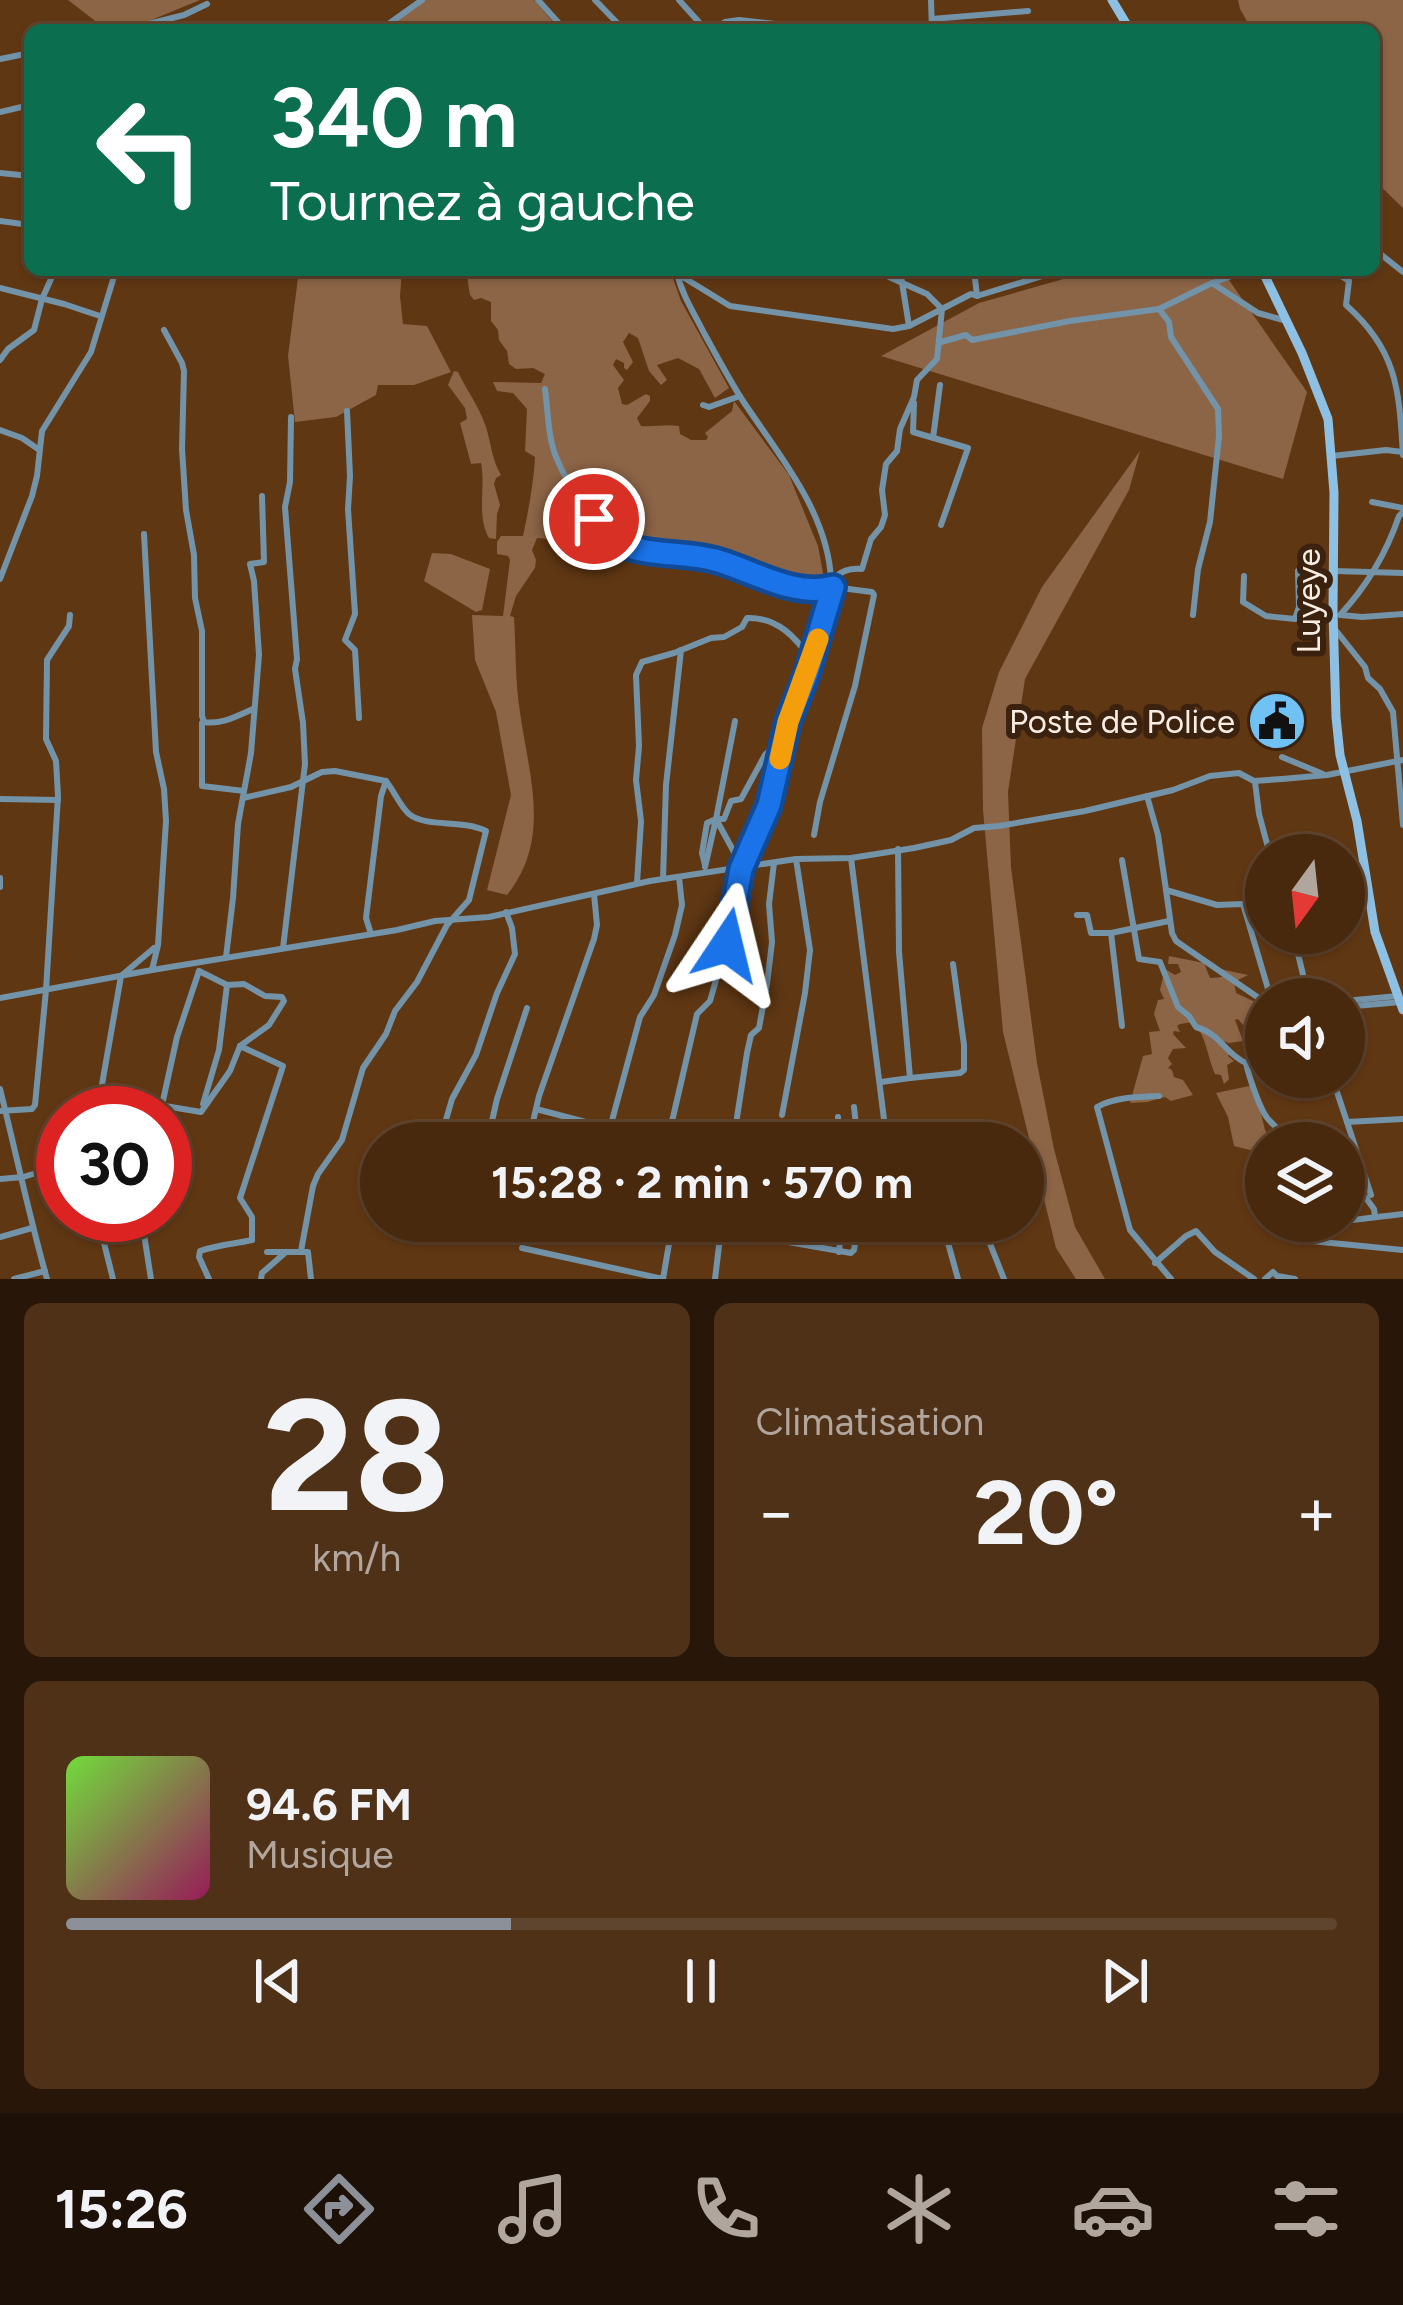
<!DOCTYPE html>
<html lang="fr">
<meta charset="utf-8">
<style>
:root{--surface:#48290e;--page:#4f3117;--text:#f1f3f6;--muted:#b1a69e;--line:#60452e;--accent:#8c9099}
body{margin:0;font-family:Figtree,sans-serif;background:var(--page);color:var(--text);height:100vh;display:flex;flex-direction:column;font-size:45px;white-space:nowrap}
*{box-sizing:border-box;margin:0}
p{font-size:39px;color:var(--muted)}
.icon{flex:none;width:66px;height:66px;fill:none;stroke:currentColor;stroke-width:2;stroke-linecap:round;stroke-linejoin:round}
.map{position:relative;height:1279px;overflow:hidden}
.panel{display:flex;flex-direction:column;gap:24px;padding:24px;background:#281708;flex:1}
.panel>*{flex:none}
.banner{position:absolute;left:24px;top:24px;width:1356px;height:252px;border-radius:18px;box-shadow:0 3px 9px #0004,0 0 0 3px var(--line);background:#0b6e4f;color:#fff;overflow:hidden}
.needle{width:78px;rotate:195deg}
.buttons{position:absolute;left:1245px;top:834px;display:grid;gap:24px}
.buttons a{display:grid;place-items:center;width:120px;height:120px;border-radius:50%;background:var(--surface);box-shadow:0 3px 9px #0004,0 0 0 3px var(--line);font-size:60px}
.speed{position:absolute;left:36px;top:1086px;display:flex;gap:24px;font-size:60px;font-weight:700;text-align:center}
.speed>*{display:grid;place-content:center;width:156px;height:156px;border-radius:50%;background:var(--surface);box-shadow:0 3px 9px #0004,0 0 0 3px var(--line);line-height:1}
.speed .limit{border:18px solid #d22;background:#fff;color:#111}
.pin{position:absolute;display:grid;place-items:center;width:102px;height:102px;color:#fff;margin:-51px;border:6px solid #fff;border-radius:50%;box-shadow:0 3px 12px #0007}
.me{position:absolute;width:132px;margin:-66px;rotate:10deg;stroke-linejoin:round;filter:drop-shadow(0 0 9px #0008)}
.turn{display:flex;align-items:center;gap:42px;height:252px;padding:0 48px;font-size:54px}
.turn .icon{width:156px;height:156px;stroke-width:2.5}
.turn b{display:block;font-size:84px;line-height:102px}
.big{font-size:90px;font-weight:700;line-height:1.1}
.panel .card{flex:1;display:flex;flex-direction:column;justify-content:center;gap:18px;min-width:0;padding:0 42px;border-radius:18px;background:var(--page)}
.panel .dial{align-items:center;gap:0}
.dial b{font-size:156px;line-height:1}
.song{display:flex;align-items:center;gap:36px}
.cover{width:144px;height:144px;border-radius:18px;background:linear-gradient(135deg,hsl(100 70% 55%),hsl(330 70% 35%))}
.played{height:12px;border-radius:6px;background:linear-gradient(90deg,var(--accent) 35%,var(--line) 35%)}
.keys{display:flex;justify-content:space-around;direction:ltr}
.heat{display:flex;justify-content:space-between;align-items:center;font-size:66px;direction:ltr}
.panel .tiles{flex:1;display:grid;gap:24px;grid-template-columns:1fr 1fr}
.card:last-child{grid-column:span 2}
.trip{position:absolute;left:360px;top:1122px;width:684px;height:120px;border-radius:60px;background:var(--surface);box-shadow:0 3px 9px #0004,0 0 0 3px var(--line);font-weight:700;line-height:120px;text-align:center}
.menu{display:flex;height:192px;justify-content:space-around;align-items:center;background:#1d1006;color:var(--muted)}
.menu .icon{width:84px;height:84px}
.menu .selected{color:var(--accent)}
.menu b{font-size:54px;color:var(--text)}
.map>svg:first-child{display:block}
.green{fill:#8c6446}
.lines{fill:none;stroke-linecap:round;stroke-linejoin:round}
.street{stroke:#7393a8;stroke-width:6}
.secondary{stroke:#8dc0e2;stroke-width:9}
.route-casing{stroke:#114b97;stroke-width:30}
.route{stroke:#1a73e8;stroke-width:21}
.slow{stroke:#f59e0b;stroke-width:21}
.labels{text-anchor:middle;stroke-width:12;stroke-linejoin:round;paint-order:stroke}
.street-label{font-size:33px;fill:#faede3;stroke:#3b220f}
.poi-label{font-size:33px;fill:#faede3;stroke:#3b220f;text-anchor:end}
</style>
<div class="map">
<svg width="1403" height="1279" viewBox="0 0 1403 1279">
<rect width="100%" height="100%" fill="#603713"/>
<g class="green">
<polygon points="68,0 200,0 127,30 107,30"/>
<polygon points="421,0 534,0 560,30 380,30"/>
<polygon points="1238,0 1403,0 1403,208 1374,180 1374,30 1252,30 1240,9"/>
<polygon points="299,270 402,270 400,296 403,324 427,326 451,372 414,385 378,385 376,395 336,417 295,422 288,356"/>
<path d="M466,270H670L681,301L729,388L715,398L699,369L678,358L657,365L667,380L661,385L649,371L638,338L629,333L623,342L633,362L627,370L624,368V363L616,359L613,365L624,380L618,388L622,404L627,405L646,394L650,396V401L637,418L641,426C655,427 666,424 679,426L680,434L691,440H706L708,437L705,433L732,411L734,401L789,475L818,546L825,584L818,590L743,569L721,558L629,544L605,531H599L580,542L537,538L532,550L536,560L535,568L516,596L510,616L514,617C516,648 515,681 520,712C529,777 552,838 507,895L487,890L511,795L496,712L475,660L472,615L503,616L510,560L508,556L497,554V542L501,536H523C528,513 534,480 535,457L525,451L527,409L513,393L497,391L493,382L541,383L545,374L533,368L516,369L509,364L507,351L499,340L498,330L491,321V302L481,298L474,300L470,295Z"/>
<polygon points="1095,270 1222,270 1307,392 1283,479 881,356 979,303"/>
<path d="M454,371L458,372C467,391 479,406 486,427C491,443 492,460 501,475L496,478L494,484L500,505L497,514L496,539L489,538C476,515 486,487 481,463L471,464L460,423L467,419L465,408L448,385Z"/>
<polygon points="1140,451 1129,490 1025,679 1008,792 1011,867 1037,1063 1054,1149 1075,1227 1105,1279 1076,1279 1056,1248 1003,1032 983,810 982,728 999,672 1042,587"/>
<polygon points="432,553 451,554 490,569 482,610 476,612 424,581"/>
<path d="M1169,956L1204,963L1210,978L1222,977L1220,969L1248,975L1234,982L1236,993L1266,1007V1015L1243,1025L1238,1019L1235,1020L1243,1041L1229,1043L1222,1041L1230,1053L1228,1056L1234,1061L1227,1065L1229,1079L1224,1084L1221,1075L1215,1074C1207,1056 1207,1037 1193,1022L1180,1024L1177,1026L1180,1032L1174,1031L1173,1034L1186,1048L1173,1049L1168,1058L1172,1064L1168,1068L1172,1070L1174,1077L1183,1080L1193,1095L1171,1101L1165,1097L1147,1102L1130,1103L1143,1056L1152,1054L1149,1032L1160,1031L1154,1014L1158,1000L1164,999L1160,990L1165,969L1175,975L1181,972L1178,964H1168Z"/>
<polygon points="1254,1085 1265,1130 1272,1143 1266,1143 1266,1154 1234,1146 1228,1117 1216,1093"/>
</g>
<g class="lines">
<g class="street">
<polyline points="538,0 565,30"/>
<polyline points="595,0 624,30"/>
<polyline points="679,0 706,30"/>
<polyline points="931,0 932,30"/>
<polyline points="932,19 1028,11"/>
<polyline points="125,30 184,15 207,4"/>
<polyline points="380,30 422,0"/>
<polyline points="712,30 725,22 739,20 831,30"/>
<polyline points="0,59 30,53"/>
<polyline points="0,112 30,105"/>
<polyline points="0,173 30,176"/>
<polyline points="0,221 30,225"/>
<polyline points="1374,249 1403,272"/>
<polyline points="900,270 909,326"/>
<polyline points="974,270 977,296"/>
<path d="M1332,270L1349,281L1346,305C1398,351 1399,391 1403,455"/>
<path d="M677,273C682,295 694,313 704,333C716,355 728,377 741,398C777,453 828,511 831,580"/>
<polyline points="678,274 730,306 893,329 909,326 971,294 977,296 1062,270"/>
<polyline points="1212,283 1258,313 1287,321"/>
<polyline points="0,288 64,304 100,316"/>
<polyline points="1159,309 1169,322 1171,337 1218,409 1219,436 1210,522 1198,569 1193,615"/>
<path d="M164,330L182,363L184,371L182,449L186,510L194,555L195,598L202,631V716L204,722C221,725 237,716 253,709"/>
<polyline points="941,342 966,335 972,340 1070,321 1159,309 1210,284 1247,270"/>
<polyline points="0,360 8,349 34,330 42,299 55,270"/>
<path d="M545,389C548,411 548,437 556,457C568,486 599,536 629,547C657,550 686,553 714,560C751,570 793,598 833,587L831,581C841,571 848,568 862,569L871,539L881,527L885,515L882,490L886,464L897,451L900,429L914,397L917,380L937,359L942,309L927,294L889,277L882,270"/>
<polyline points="914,403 913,432 968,448 941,525"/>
<polyline points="703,405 709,407 740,396"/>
<polyline points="347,411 350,476 348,509 355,614 345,640 355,650 359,718"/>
<polyline points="0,430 22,438 38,449"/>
<polyline points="933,438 940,385"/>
<polyline points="1332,456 1386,450 1403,452"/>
<polyline points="1372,502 1403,508"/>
<polyline points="144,534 156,752 164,789 166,821 158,945 152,970"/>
<polyline points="1298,571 1299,607 1305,610 1333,612"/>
<polyline points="1335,571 1403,573"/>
<polyline points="1244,576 1243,602 1266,616 1295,619 1299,607"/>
<polyline points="0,579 32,496 37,476 42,431 91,352 116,270"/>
<path d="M1340,615C1367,586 1386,554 1399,516L1403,512"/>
<polyline points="1341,615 1362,617 1403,614"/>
<polyline points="1334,628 1365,667 1368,678 1380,689 1393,712 1403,825"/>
<polyline points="202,723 202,786 244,791"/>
<polyline points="1282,757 1323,774"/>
<polyline points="1255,782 1259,814 1270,855"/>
<polyline points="1147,796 1158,835 1166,890 1217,905 1243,904 1271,999"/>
<path d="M243,798L291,787L322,772L335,771L386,781C394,791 400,806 409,814C426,828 463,819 486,831L469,900L447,925L417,982L395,1011L386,1034L363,1068L342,1140L318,1174L313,1186L301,1251"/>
<polyline points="0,799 58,800"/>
<polyline points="716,819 740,863 746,864"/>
<polyline points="851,858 887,1143"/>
<path d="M1122,860L1139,959L1160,962L1178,1007L1189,1016L1196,1027C1221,1034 1225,1054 1246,1063C1249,1076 1260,1111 1269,1120C1277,1129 1284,1133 1290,1143"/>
<polyline points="705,865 702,853 707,823 716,819 735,721"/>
<polyline points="705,867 716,819 724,819 731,801 741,799 765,755 784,737"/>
<polyline points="0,878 0,887"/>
<polyline points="663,879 666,785 681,650"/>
<path d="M637,883L641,821L636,780L639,746L636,675L642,662L674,653L711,638L724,637L742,627L747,618C777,617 796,637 811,660"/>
<polyline points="1166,890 1172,933 1176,941 1266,1003"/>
<polyline points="1077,915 1087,915 1091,933 1111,933 1169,921"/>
<polyline points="1111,933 1122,1026"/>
<polyline points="1293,933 1305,983 1318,999"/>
<polyline points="371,934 366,918 381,796 386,781"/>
<polyline points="283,948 305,764 303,723 295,669 297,659 285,507 290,482 291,417"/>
<polyline points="226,957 233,898 238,824 251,753 259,655 254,581 250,564 264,562 262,496"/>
<polyline points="0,998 152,970 397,930 435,921 489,917 650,881 796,859 851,858 914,848 951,840 974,828 999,826 1085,811 1173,790 1210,776 1239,773 1254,781 1282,779 1327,775 1403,760"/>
<polyline points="1311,999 1330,999"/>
<polyline points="1344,1001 1398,996"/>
<polyline points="1344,1007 1401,1002"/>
<polyline points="240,1046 283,1066 240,1198 252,1217 252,1240"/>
<polyline points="1332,1077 1347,1122 1403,1119"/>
<polyline points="910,1078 960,1073 964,1070 964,1045 953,964"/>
<polyline points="881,1082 910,1078 899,952 898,849"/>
<path d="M0,1089C16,1153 29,1216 47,1279"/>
<path d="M1159,1096C1138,1097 1115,1097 1097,1107L1130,1230L1171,1279"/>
<polyline points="203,1104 219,1050 227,985"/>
<polyline points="162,1105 177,1037 199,971"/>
<polyline points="854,1107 858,1143"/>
<polyline points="536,1109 666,1143"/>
<polyline points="0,1111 32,1109 35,1105 46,990 58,796 56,761 46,739 47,660 69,626 70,615"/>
<polyline points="97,1113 121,976 154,948"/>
<polyline points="143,1113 147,1103 201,1112 230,1071 240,1046 269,1025 284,1001 282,997 265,996 244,984 227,985 199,971"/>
<polyline points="782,1115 805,993 810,950 796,859"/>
<polyline points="838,1117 839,1143"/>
<polyline points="1347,1122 1371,1195"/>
<polyline points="925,1125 927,1143"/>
<polyline points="610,1128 640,1017 654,995 675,935 682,905 679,877"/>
<polyline points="459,1143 445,1141 441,1137 452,1099 476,1055 497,993 515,954 512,928 506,912"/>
<polyline points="487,1143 497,1099 527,1008"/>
<polyline points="528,1143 539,1096 594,939 597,925 594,894"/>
<polyline points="667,1143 697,1014 710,1001 726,945 741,869 769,805 788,723 807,674 833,587 872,592 874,595 855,686 820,802 814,835"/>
<polyline points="733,1143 747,1053 751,1035 759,1028 767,984 772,942 769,904 774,863"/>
<polyline points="0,1179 23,1177 63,1165"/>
<polyline points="1344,1181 1358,1187 1374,1209 1375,1216"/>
<polyline points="97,1215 113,1279"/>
<polyline points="141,1215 151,1279"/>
<polyline points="942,1221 958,1279"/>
<polyline points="981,1221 1004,1279"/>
<polyline points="1344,1221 1403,1214"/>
<polyline points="1309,1223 1315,1221"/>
<polyline points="720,1230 851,1253 854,1250 859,1221"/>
<polyline points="0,1237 32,1228"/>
<polyline points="1301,1240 1403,1250"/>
<polyline points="522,1248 663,1279 671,1232 670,1221"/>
<polyline points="267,1252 308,1252 311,1279"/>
<polyline points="839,1252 842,1221"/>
<polyline points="1155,1263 1186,1236 1196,1231 1215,1252 1254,1279"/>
<polyline points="14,1279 45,1271"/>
<path d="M209,1279L199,1257L200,1251C218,1245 234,1244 252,1240"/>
<polyline points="261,1279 262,1273 286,1252"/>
<polyline points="715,1279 722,1221"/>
<polyline points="1265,1279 1273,1272 1277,1276 1295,1279"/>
</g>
<g class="secondary">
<polyline points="1112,0 1130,30"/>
<polyline points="1262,270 1302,353 1328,419 1334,493 1333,612 1336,717 1340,755 1357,821 1375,932 1403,1010"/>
</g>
</g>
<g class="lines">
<defs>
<path id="route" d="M594,519C602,529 609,539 621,544C649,556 685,552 715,560C752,570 794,598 833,587L807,674L788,722L769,805L741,869L727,945"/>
</defs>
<use href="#route" class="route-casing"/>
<use href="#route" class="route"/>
<polyline class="slow" points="780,759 788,722 818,639"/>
</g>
<defs>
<symbol id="civic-disc" viewBox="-11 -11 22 22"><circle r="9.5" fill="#70c2f4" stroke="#3b220f"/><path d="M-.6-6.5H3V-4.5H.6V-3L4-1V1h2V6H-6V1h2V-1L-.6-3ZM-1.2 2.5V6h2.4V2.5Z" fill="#111"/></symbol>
</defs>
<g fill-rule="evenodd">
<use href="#civic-disc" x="1244" y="688" width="66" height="66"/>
</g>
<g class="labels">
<g class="street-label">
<text transform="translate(1308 601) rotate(-90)" y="12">Luyeye</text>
</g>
<g class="poi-label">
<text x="1235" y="733">Poste de Police</text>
</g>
</g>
</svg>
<div class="buttons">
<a><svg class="needle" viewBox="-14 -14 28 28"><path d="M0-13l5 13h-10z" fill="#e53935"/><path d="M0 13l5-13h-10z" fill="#b1a69e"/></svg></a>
<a><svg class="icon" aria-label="sound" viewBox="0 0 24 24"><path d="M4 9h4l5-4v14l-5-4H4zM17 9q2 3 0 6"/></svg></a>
<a><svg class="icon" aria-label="layers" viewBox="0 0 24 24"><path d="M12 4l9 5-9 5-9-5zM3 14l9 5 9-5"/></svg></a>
</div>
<div class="speed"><div class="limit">30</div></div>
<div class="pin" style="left:594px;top:519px;background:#d93025"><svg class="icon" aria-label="arrive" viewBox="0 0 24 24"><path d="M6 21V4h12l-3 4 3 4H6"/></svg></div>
<svg class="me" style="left:727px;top:945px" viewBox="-20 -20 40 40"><path d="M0-17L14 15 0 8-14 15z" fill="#1a73e8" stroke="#fff" stroke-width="4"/></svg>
<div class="trip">15:28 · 2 min · 570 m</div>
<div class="banner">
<div class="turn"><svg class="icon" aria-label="left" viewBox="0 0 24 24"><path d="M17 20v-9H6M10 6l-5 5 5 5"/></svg><div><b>340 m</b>Tournez à gauche</div></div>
</div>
</div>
<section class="panel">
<div class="tiles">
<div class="card dial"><b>28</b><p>km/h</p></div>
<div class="card"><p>Climatisation</p>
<div class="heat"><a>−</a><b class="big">20°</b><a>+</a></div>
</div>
<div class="card">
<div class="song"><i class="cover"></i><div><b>94.6 FM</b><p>Musique</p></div></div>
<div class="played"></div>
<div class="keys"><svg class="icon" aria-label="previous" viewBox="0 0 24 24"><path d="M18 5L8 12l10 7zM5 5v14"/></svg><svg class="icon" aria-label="pause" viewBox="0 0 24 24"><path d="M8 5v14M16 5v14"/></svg><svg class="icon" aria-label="next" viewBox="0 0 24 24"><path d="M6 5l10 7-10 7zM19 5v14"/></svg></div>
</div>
</div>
</section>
<nav class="menu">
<b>15:26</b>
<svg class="icon selected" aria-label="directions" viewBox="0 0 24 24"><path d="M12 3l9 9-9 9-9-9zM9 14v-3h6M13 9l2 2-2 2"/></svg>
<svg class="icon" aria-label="music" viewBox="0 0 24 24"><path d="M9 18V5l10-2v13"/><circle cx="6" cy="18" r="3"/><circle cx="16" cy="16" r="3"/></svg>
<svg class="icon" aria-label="phone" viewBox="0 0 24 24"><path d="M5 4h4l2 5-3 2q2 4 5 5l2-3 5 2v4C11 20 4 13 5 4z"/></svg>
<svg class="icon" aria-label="climate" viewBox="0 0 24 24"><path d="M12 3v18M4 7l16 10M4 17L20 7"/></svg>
<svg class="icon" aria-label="car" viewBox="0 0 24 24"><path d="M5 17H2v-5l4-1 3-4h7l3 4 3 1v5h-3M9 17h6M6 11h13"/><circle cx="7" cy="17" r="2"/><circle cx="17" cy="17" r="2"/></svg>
<svg class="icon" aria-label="filters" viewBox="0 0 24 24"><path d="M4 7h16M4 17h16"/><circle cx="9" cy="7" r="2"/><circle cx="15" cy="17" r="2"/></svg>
</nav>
